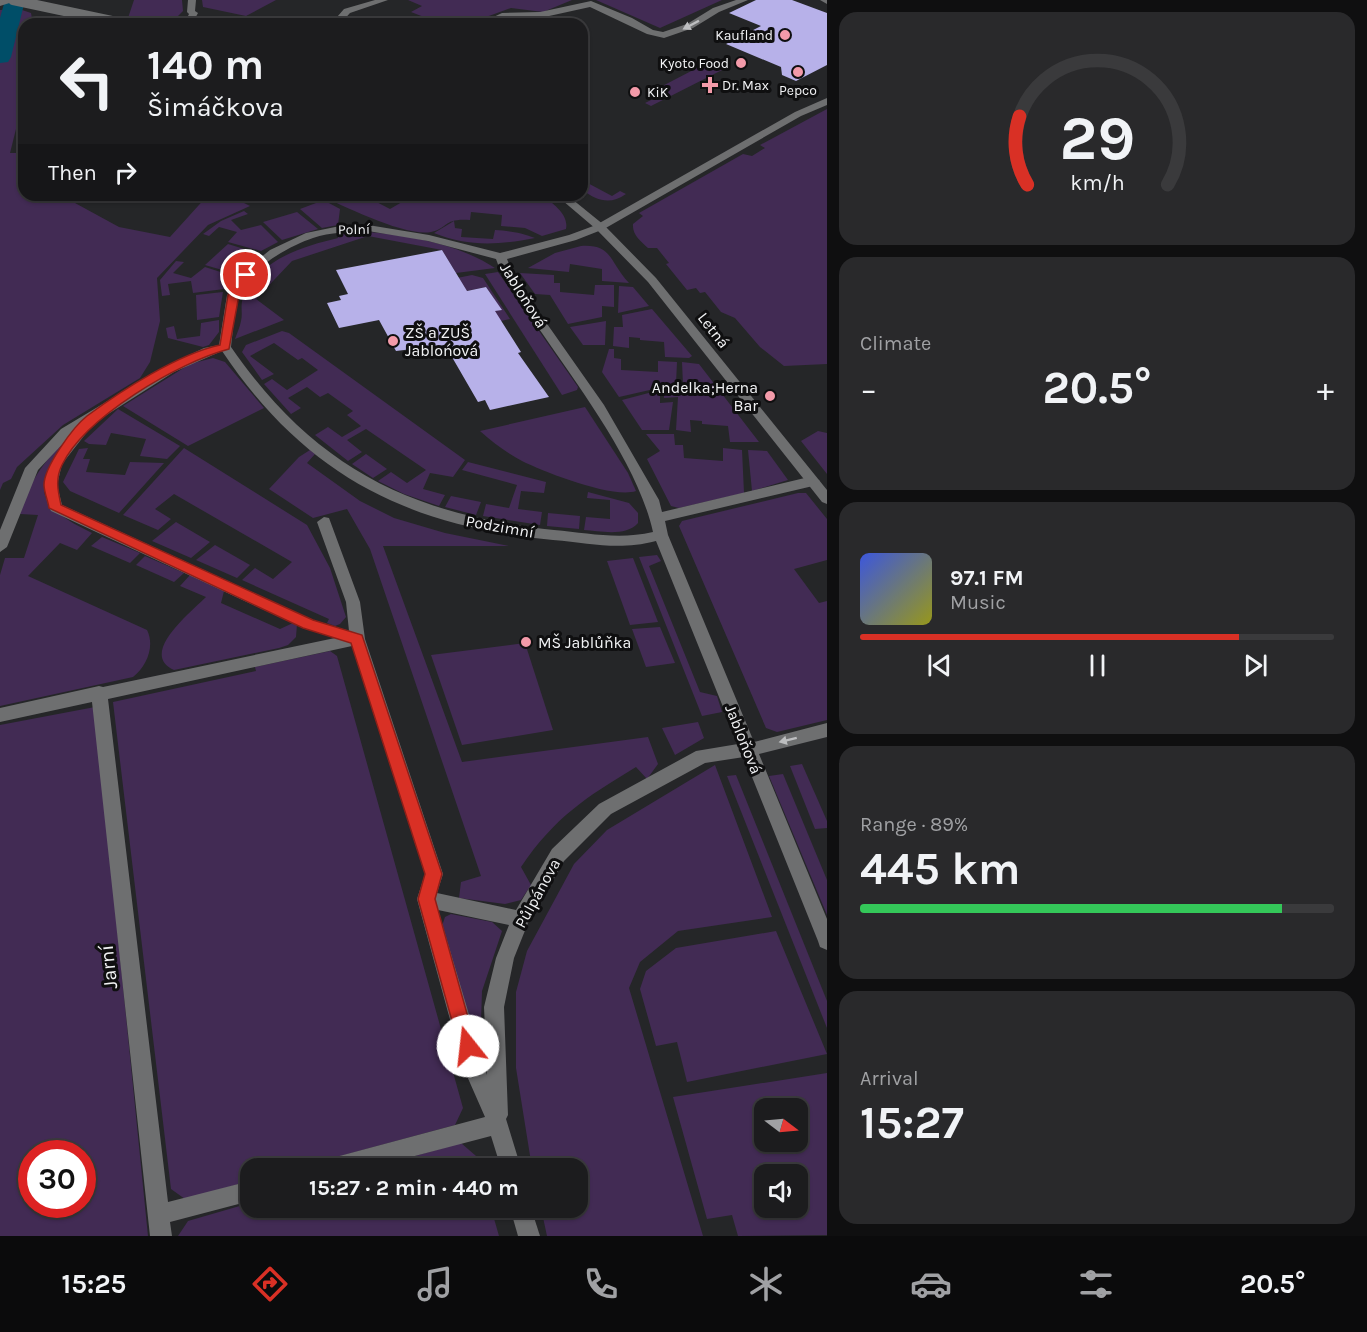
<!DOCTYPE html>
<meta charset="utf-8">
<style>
:root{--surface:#1c1c1e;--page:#29292b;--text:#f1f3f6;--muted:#a0a1a4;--line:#3a3a3c;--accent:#d93025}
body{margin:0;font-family:Karla,sans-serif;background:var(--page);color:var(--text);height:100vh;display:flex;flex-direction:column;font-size:22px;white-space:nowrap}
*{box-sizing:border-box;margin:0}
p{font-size:20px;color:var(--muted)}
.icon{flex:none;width:33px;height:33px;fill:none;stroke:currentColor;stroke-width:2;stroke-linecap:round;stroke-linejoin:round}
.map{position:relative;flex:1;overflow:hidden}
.details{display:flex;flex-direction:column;gap:12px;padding:12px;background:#0f0f10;width:540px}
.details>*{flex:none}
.hud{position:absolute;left:18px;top:18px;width:570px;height:183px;border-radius:18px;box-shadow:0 2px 4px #0004,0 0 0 2px var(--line);background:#1c1c1e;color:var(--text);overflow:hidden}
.needle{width:39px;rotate:106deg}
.controls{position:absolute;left:754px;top:1098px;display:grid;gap:12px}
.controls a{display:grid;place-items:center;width:54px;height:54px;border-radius:12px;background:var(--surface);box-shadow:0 2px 4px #0004,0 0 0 2px var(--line);font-size:30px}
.speed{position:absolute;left:18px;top:1140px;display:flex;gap:12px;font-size:30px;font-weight:700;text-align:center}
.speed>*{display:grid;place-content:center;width:78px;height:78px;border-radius:50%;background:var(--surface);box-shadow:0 2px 4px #0004,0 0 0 2px var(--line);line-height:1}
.speed .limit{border:9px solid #d22;background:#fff;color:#111}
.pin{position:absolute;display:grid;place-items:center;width:51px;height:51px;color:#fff;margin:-26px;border:3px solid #fff;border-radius:50%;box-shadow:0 2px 6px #0007}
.me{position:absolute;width:66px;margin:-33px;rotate:344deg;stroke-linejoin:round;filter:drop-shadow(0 0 4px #0008)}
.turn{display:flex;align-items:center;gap:21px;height:126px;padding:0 30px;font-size:27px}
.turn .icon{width:78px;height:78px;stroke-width:2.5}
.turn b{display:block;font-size:42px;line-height:51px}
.then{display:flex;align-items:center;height:57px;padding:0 30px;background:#0003;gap:12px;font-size:22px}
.big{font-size:45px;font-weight:700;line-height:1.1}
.details .widget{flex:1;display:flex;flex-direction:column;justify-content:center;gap:9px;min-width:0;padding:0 21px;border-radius:18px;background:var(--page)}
.details .dial{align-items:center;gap:0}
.dial svg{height:156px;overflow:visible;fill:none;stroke:var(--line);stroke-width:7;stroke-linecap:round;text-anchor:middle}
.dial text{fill:var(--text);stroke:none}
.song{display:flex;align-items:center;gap:18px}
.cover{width:72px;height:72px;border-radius:9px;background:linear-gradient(135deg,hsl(230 70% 55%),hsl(60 70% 35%))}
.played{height:6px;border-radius:3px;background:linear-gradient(90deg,var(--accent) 80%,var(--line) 80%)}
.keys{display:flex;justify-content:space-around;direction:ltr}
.heat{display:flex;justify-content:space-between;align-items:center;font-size:33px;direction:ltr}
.charge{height:9px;border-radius:4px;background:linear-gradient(90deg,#34c759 89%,var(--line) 0)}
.trip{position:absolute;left:240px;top:1158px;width:348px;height:60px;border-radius:18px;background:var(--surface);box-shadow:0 2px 4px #0004,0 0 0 2px var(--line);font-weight:700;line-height:60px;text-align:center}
.menu{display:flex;height:96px;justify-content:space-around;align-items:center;background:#0b0b0c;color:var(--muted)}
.menu .icon{width:42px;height:42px}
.menu .active{color:var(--accent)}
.menu b{font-size:27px;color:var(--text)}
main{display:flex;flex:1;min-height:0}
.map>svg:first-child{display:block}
.green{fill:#422b54;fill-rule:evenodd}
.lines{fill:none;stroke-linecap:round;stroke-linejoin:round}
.river{fill:#004e68;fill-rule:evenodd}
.building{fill:#b7b1e9}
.minor{fill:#6e6f70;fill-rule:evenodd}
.tertiary{fill:#6e6f70;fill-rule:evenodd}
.tertiary-bridge{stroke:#6e6f70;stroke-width:10}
.oneway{fill:#bdbec0}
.route{fill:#d93025;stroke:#8d1f18;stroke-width:1.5}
.poi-dot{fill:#f39aa9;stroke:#0f0f10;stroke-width:2}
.labels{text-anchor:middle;stroke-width:6;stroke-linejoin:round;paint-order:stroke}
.far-poi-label{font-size:14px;fill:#f2f3f5;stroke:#0f0f10;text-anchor:end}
.far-street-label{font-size:14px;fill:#f2f3f5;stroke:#0f0f10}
.street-label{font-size:16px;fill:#f2f3f5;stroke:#0f0f10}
.poi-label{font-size:16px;fill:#f2f3f5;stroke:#0f0f10;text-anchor:start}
.near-street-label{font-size:20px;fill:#f2f3f5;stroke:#0f0f10}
</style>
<main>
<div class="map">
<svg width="827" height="1236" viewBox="0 0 827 1236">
<rect width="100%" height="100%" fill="#252628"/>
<g class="green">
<polygon points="134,0 182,0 183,11 170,24 128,18"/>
<polygon points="202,0 276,0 246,16 203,7"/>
<polygon points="408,0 572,0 543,12 511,8 467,24 442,24 411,12 422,6"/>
<polygon points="596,0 722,0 660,28"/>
<polygon points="19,9 31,13 33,24 24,24 24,97 10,153 24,153 24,195 60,195 57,199 75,203 119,227 170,237 208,195 242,202 250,206 208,225 157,278 160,321 150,362 140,378 63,425 17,467 11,479 3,483 0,490 0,10"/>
<polygon points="702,62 722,70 651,106 645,103 657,97 649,93 697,68 694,66"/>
<path d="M827,109V364L784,366L760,347L735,318L721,312L705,292L700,293L696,288L687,290L666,264L669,263L657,248H648C641,241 632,235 633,224L643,216L639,213L743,154L752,156L765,148L760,145Z"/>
<path d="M582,180L612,196L620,191L626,194C610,205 598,201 582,190Z"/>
<polygon points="306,195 314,195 340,209 338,225 322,228 300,209 316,203"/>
<path d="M320,195H363L390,209L414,195H542C553,204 569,214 566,229L542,236L525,228L501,226L502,215L471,212L470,220C443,218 449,228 431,232C406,237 343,206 320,195Z"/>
<polygon points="244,211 248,214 231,220 241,230 261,225 278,242 261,251 228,242 237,232 219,227 209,236 203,234 221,221"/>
<polygon points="297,212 318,229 282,240 263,222"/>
<path d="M454,221L455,228L462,229L461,237L493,239L495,230C509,231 520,232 535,238C500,245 467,247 434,233Z"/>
<path d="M337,231C387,231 453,240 495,268L456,273L442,250L368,236L292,261L256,299L284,320L235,339C237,333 240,327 241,321C243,313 240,306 243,298C260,259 301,247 338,238Z"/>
<polygon points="228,244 257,253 236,274 205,265"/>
<path d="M581,246C613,244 609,262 629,283L602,281V269L570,264L569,272L528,268L555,253Z"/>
<polygon points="176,261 184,262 173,273 191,278 205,267 233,276 224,289 193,293 191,281 168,284 170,295 162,296 160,280"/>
<polygon points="498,272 578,387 577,390 562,395 485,274"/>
<polygon points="520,273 554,275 554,283 560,283 560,292 594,295 595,285 614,285 614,307 602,306 602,317 568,324 550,295 535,294"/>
<polygon points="472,275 483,278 510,319 474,327 468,317 501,309 486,287 456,293 447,280"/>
<polygon points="619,286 633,287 649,306 618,313"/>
<polygon points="223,292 219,317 197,320 196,295"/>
<polygon points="652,309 692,356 689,358 665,357 664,342 640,340 640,338 629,337 629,348 613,346 614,327 623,327 622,315"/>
<polygon points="219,320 219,332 209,345 203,347 168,338 166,328 174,326 177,339 200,336 201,323"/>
<polygon points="606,321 605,345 583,345 570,327"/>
<polygon points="282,331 289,333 465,460 453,477 430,473 423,489 445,495 439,506 404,494 378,481 391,472 407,483 426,470 366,429 347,440 362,452 348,461 315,435 328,427 342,437 361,426 347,415 353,411 328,393 320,397 307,387 288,398 301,408 291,414 264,384 272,379 287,390 318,370 302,358 298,360 274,343 250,356 274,374 262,380 242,352 246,345"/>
<polygon points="609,349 614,349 614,358 621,359 621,370 658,372 658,361 677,362 676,384 619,397 602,372"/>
<polygon points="213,358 225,362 264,408 188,446 123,406 190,364"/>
<polygon points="682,362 699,364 759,442 730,442 728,426 702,424 702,421 690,420 691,432 676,430 678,397 664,398 664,390 683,385"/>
<polygon points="660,390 660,403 673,402 669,430 642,430 622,400"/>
<path d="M585,407L628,473L636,491C613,499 544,472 522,461C507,453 493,443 480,431Z"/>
<polygon points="118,409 180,446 167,459 140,456 146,439 111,433 106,445 89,444 84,441"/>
<polygon points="818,431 827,433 827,474 801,441"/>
<path d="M71,434C33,488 31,503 92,533L77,550L60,543L28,576L147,630C155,646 147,666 133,677L0,706V575L5,558H24L38,515L20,514C30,479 46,459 71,434Z"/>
<polygon points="646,434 674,434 675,445 683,445 684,458 723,461 723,448 742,450 744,493 679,508 671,506 647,459 660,451"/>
<polygon points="88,448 83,459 90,459 86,472 125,475 130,462 164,463 119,513 70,491 63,482 79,449"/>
<polygon points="184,448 307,525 330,568 346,617 340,624 335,626 327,623 329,619 242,580 255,568 273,579 292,562 174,494 155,509 171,519 158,530 123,515"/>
<path d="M310,450L315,454L307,463L360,501L394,518L445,533L509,546H383L462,762L648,737L658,764L647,779L636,767C585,798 555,817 521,867L531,885L521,900L505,904L459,898L461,882L481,876L370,549L347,509L313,518L269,489L299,457Z"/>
<polygon points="748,450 767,451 788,480 752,491"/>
<polygon points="366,454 387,469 373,478 352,464"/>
<polygon points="468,462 546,482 544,493 521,491 518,509 542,512 540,525 483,516 486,504 509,508 517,485 462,470"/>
<path d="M588,492L629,503L638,513V523C626,537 600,531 584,530L586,517L610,519V500L587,498Z"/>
<polygon points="798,493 806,493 827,519 827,560 794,569 819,603 827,601 827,720 777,732 766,728 679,526 682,521"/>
<polygon points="451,496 481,502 476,515 445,507"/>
<polygon points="548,513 580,516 579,529 547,526"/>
<polygon points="176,522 210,542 191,558 152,541"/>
<polygon points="102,537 140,553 130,563 91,546"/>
<polygon points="215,545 250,565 237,578 196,560"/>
<polygon points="657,555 661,561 649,566 700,692 717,696 722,712 702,716 639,557"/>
<polygon points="145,556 184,573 174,582 136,565"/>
<polygon points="633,558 658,622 630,625 607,561"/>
<path d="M190,575L224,591L221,603L280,629L293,623L297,624L296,637L288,645L279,648L174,670C138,654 191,612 206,597L180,586Z"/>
<polygon points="660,627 675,663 646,667 632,629"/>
<polygon points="525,643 553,730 462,745 431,655"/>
<polygon points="330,651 337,656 463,1108 455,1125 296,1168 250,1168 250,1181 185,1199 171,1189 113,702 256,671 255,667"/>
<path d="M95,707L148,1236H0V725ZM32,1154H82V1204H32Z"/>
<polygon points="698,722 704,738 675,755 662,728"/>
<polygon points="802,764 827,821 827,828 815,829 790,766"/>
<polygon points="715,765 772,917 678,931 640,962 629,988 703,1236 547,1236 541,1208 578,1208 578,1168 532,1168 516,1068 516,992 527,951 574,864 607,830"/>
<polygon points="783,774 827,880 827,915 769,776"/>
<polygon points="736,775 827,1001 827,1028 727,776"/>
<polygon points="451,914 492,922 502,931 482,991 480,1053 442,926 445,917"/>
<polygon points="776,931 827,1054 687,1082 677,1042 656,1046 640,989 646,971 676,948"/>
<path d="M827,1073V1235L738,1236L732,1215L707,1219L673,1097ZM798,1108V1142H765V1108ZM798,1174V1208H765V1174Z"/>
<polygon points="461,1143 476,1156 480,1168 372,1168"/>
<polygon points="250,1203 250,1208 491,1208 499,1236 178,1236 188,1221"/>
</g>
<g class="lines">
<polygon class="river" points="5,0 25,0 11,57 8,62 0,63 0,18"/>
</g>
<g class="building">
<polygon points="756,0 792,0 827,13 827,65 796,81 782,75 781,67 726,44 761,26 729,13"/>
<polygon points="442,250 467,291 486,287 502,310 495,311 521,352 518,353 549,397 490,410 485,400 478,402 445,345 396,351 379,320 339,328 327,303 341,300 339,296 348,294 336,270"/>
</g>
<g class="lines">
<g class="minor">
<polygon points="0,0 19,0 0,6"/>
<polygon points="188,0 196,0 195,11 198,13 192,24 184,24 189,14 187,12"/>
<polygon points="375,0 388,0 350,13 340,24 331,24 344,9"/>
<polygon points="736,0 748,0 719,12 693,28 664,38 647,34 590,7 540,18 503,19 490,24 479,24 502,13 540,12 591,1 632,18 653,30 663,32 687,24 713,8"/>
<polygon points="820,0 827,0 827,4"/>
<path d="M827,98V105L801,116L604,229L576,240L507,259L511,269L531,301L604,405L659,500L662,512L813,476L820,481L813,486L665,521L668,535L754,742L827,723V737L759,754L827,919V950L820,947L818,941L744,757L705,763L611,814L564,861L528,923L514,958L504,1007L508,1115L506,1119L521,1168H501L491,1136L369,1168H322L325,1161L332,1158L485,1117L463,1067L417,899L425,874L352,646L108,699L168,1202L250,1181V1201L170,1222L172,1236H150L92,702L0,722V708L99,686L103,687L335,638L303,628L51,511C36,481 51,460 70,436L38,470L7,547L0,552V530L25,468L61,429L166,366L204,348L219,345L227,295L240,274L270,250L306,233L340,226L368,225L429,235L500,253L569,235L596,225L795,112ZM368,231L428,241L496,259C505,286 526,310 542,333C581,390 638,465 653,532C619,540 588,533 554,530C410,515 314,467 231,347C233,331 234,312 239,296C246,270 289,246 313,238C330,232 350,232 368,231ZM222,351C305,475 406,526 553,540C592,543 617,551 656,541L738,744L696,751L599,804L552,849L516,910L437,893L443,874L365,639L360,602L329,518L324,517L317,522L346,602L349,631L313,620L62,505L57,485L62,464L94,423L174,372ZM438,910L509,925L496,958L484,1007L487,1075Z"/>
<polygon points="251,195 245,199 240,196 240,195"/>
<polygon points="510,1208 531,1208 540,1236 518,1236"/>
</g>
<polygon class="tertiary" points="556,195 567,195 604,225 656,278 827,490 827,504 822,502 648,282 596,229"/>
<polyline class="tertiary-bridge" points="13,0 126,24"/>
</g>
<defs><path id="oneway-solid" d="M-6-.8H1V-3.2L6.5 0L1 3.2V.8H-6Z" transform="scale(1.5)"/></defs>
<g class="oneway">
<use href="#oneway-solid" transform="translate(691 25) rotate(152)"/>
<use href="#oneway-solid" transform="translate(788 740) rotate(166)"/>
</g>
<path class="route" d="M242,273L251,275L239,295L229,349C179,362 85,417 62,465C55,479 58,491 61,505L313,620L362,635L442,874L435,899L476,1046L474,1052L468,1055L461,1052L459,1046L418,899L425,874L351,643L303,628L49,508C48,501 44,492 44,485C44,467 73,427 87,416C122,390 178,354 220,345L228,295Z"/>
<g class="poi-dot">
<circle cx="785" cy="35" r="6"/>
<circle cx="741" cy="63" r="6"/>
<circle cx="798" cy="72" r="6"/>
<path d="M707 76h6v6h6v6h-6v6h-6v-6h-6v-6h6z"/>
<circle cx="635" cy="92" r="6"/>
<circle cx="393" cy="341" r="6"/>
<circle cx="770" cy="396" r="6"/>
<circle cx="526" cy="642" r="6"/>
</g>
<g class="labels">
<g class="far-poi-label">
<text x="773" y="40">Kaufland</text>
<text x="729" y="68">Kyoto Food</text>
<text x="722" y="90" text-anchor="start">Dr. Max</text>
<text x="798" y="95" text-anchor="middle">Pepco</text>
<text x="647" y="97" text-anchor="start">KiK</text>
</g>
<g class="far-street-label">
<text transform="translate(354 229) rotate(-1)" y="5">Polní</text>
</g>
<g class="street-label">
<text transform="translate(524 295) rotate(58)" y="6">Jabloňová</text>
<text transform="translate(714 330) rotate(52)" y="6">Letná</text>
<text transform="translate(500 526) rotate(10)" y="6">Podzimní</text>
<text transform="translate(744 739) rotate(68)" y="6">Jabloňová</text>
<text transform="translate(537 893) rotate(-61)" y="6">Půlpánova</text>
</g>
<g class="poi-label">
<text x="405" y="338">ZŠ a ZUŠ<tspan x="405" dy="18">Jablońová</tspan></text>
<text x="758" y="393" text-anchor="end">Andelka;Herna<tspan x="758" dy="18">Bar</tspan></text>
<text x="538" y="648">MŠ Jablůňka</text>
</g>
<g class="near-street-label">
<text transform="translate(108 967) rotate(-96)" y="7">Jarní</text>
</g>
</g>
</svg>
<div class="controls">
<a><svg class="needle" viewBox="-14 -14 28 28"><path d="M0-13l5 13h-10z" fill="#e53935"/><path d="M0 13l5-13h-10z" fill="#a0a1a4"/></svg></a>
<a><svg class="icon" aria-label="sound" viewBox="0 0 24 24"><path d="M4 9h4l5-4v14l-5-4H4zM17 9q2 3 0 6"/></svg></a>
</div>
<div class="speed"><div class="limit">30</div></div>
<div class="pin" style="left:246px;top:275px;background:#d93025"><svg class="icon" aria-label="arrive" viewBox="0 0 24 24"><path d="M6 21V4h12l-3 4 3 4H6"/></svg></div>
<svg class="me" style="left:468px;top:1046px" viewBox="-20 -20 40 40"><circle r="19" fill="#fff"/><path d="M0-13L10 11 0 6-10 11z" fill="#d93025"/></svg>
<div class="trip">15:27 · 2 min · 440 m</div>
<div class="hud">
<div class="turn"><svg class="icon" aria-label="left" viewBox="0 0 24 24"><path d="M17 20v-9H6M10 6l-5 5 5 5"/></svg><div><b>140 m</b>Šimáčkova</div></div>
<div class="then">Then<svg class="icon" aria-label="right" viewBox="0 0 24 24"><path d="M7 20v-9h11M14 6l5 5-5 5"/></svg></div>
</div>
</div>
<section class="details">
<div class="widget dial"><svg viewBox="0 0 100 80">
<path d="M14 69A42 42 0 1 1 86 69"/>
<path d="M14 69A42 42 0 0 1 10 34" stroke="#d93025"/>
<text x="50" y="56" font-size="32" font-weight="700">29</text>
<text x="50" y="72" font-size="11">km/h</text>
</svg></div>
<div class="widget"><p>Climate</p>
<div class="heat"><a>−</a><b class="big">20.5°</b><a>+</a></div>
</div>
<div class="widget">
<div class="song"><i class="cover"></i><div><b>97.1 FM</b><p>Music</p></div></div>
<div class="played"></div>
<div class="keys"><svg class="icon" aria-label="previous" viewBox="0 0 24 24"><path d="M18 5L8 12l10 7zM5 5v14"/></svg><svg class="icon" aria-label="pause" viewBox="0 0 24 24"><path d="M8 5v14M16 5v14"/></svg><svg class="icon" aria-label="next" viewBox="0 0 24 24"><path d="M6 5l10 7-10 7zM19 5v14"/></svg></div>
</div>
<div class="widget"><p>Range · 89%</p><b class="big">445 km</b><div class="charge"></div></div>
<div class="widget"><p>Arrival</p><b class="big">15:27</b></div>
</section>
</main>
<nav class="menu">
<b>15:25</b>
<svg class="icon active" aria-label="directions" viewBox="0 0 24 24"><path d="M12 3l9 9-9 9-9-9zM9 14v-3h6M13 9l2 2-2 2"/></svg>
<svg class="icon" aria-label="music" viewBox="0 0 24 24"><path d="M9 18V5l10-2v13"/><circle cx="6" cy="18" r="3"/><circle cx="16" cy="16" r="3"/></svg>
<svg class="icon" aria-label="phone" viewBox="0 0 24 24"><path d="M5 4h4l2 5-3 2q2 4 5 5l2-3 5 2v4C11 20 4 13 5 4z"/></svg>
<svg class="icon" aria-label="climate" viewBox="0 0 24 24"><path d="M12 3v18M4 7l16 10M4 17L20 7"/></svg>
<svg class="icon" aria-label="car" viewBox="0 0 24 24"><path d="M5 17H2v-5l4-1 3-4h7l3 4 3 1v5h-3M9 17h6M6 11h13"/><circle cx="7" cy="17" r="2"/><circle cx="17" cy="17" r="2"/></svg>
<svg class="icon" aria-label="filters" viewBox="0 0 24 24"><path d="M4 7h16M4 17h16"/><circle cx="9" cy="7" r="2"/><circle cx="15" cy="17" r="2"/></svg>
<b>20.5°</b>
</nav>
